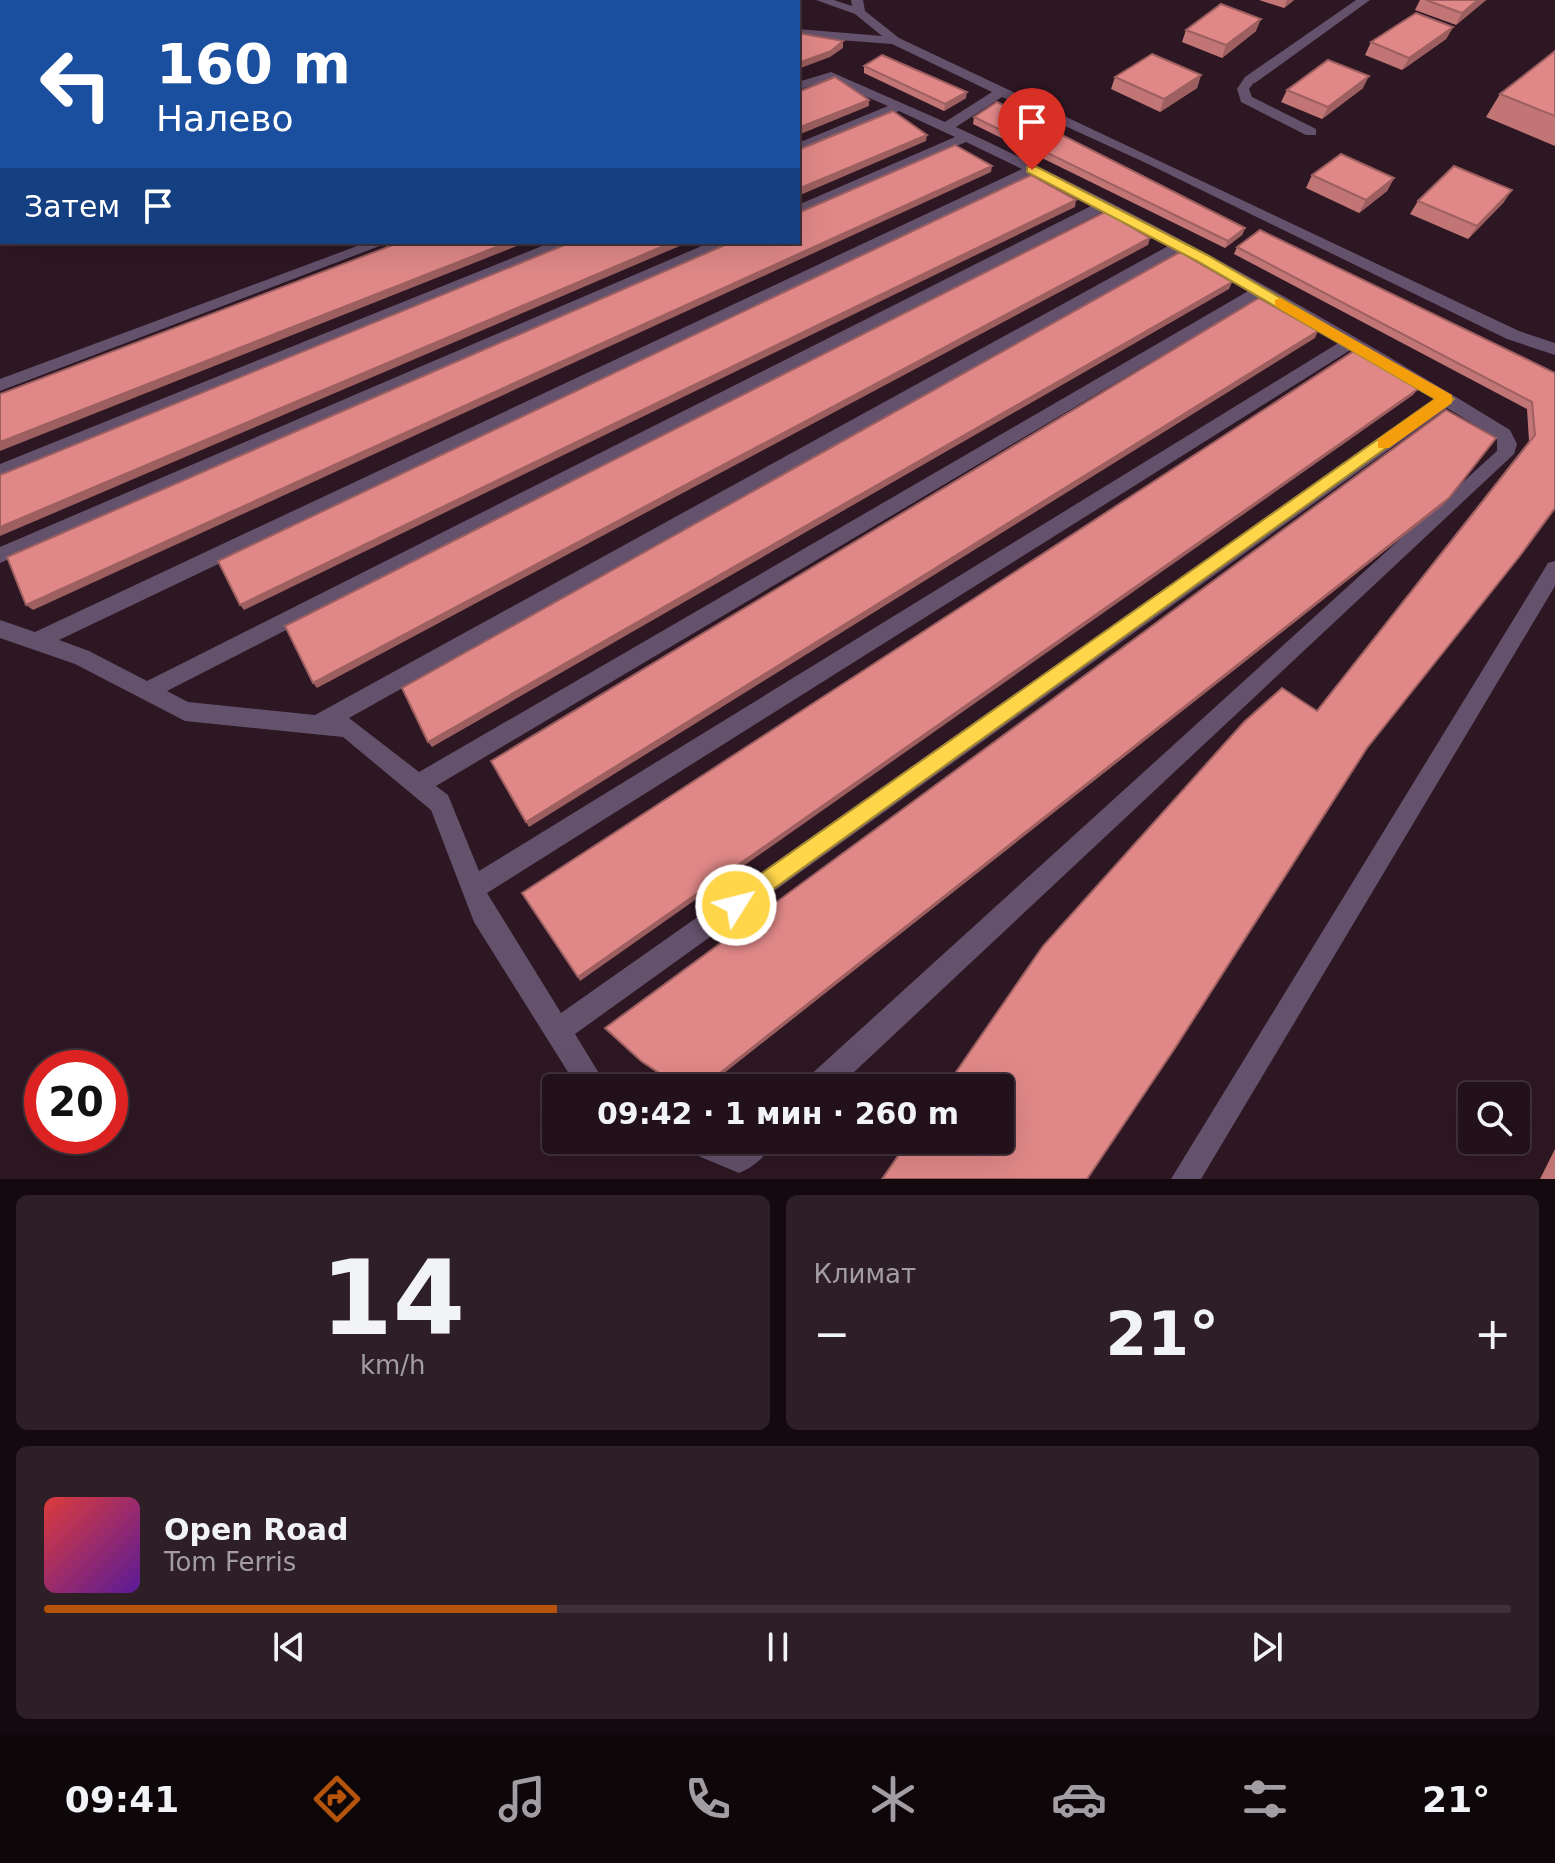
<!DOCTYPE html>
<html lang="ru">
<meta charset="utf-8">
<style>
:root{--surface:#22111a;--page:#2e1f27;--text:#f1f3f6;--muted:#a29da2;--line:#3f3139;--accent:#b45309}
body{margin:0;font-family:"DejaVu Sans",sans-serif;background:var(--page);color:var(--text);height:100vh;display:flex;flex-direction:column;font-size:30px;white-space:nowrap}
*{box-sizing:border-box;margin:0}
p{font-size:26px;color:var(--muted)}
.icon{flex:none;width:44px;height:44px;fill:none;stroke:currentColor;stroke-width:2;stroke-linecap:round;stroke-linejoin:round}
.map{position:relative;height:1179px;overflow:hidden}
.drawer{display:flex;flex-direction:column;gap:16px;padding:16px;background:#13090e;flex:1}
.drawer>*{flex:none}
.hud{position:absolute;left:0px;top:0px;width:800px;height:244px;box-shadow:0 8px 32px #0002,0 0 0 2px var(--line);background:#1a4fa0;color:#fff;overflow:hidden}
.fabs{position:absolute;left:1458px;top:1082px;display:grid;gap:16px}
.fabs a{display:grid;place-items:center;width:72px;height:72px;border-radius:8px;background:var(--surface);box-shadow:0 8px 32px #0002,0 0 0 2px var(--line);font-size:40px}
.speed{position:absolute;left:24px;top:1050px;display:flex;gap:16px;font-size:40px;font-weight:700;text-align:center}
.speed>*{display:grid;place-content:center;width:104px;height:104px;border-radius:50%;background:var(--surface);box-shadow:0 8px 32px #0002,0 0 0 2px var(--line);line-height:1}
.speed .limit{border:12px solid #d22;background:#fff;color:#111}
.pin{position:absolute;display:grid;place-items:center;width:68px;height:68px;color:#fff;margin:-82px -34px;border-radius:50% 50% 50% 0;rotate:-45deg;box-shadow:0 0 8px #0007}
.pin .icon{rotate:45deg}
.me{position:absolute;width:88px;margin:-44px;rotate:54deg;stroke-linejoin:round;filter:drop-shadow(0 0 6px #0008)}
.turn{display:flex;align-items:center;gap:28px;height:168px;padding:0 24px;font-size:36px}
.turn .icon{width:104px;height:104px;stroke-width:2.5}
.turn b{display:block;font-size:56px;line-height:68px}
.then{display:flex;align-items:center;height:76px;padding:0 24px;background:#0003;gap:16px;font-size:30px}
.big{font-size:60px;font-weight:700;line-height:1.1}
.drawer .widget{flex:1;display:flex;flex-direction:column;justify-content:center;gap:12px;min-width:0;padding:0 28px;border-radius:12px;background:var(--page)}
.drawer .dial{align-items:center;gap:0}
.dial b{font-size:104px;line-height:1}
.song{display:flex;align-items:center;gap:24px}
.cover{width:96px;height:96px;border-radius:12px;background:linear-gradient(135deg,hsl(0 70% 55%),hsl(270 70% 35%))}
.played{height:8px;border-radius:4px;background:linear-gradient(90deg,var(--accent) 35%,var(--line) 35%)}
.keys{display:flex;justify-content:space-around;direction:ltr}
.heat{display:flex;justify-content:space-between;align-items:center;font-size:44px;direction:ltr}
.drawer .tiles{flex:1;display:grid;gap:16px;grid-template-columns:1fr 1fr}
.widget:last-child{grid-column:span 2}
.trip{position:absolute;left:542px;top:1074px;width:472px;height:80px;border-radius:8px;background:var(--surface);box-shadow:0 8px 32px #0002,0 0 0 2px var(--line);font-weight:700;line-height:80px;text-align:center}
.tabs{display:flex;height:128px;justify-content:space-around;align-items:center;background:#0e070a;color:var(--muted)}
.tabs .icon{width:56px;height:56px}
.tabs .current{color:var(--accent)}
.tabs b{font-size:36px;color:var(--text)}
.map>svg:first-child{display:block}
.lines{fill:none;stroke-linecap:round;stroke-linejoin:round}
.lane{fill:#64516c;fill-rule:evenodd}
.street{fill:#64516c;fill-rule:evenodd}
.wall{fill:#c17575}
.shaded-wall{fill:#9d5f5f}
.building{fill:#e08888;stroke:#9d5f5f;stroke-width:2}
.route{fill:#ffd54a;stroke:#a68a30;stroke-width:2}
.slow{fill:#f59e0b}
</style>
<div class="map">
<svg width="1555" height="1179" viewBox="0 0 1555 1179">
<rect width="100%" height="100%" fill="#2d1723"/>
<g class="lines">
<g class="lane">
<polygon points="694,0 708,0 710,2 696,2"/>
<path d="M816,0H834L852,6L851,0H863L865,11L899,38L1519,331L1555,343V355L1507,339L1146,163L1002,97L956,127C1146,215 1331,320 1510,430L1517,444L1514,454L837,1088H803L807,1078L1497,451V439L1447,408L575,1034L608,1088H578L474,922L431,810L343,737L185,721L75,664L0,638V620L35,632L1022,169L966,142L798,214V205L955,137L899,111L798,152V143L888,106L827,80L798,90V82L831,72L945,122L992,92L892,44L798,37V29L882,36L855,14ZM1033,175L1093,205L147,681L89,651L59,640ZM1104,211L1170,245L315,715L188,702L167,691ZM1181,252L1250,290L419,772L349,718ZM1262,296L1340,342L479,871L448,795L436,786ZM1352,349L1434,399L561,1013L487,893Z"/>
<polygon points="1245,77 1256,80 1249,89 1252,97 1316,129 1316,135 1306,135 1241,102 1237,89"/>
<polygon points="368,242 390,242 0,391 0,379"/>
<polygon points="552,242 574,242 0,478 0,464"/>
<polygon points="711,242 732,242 0,563 0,547"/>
<path d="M680,1140H727L735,1143L739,1140H774C768,1155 754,1167 739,1173L684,1150Z"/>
</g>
<g class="street">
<polygon points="1356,0 1370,0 1255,83 1245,83 1245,77"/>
<polygon points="1555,561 1555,586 1201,1179 1171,1179 1548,563"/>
</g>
</g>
<g class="wall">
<polygon points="1259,0 1294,0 1284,8"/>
<polygon points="1420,0 1486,0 1456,25 1415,10"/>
<polygon points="1453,27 1446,39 1402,70 1365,55 1371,42"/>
<polygon points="1186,30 1256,31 1222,58 1182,42"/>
<polygon points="1555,51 1555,146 1486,117 1500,94"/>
<polygon points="864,66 966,98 944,111 864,73"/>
<polygon points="1201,75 1197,88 1160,112 1111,89 1115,77"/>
<polygon points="1363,88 1322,119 1281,102 1287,90"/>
<polygon points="974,117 1245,228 1242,235 1225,248 973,124"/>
<polygon points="1312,175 1394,178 1387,191 1359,213 1306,188"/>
<polygon points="1418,201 1504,202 1468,239 1410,214"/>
<polygon points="1237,247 1555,373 1555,508 1316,711 1529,441 1527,409 1234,254"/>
<polygon points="1444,504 705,1088 680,1088 643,1063 605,1028"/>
<polygon points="1555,1149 1555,1179 1540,1179"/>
</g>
<g class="shaded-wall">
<polygon points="448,0 548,0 539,2 439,2"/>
<polygon points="1287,0 1294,0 1284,8"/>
<polygon points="1478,0 1486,0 1456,25 1462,13"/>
<polygon points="1261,19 1256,31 1222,58 1226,45"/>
<polygon points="1453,27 1446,39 1402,70 1409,58"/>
<polygon points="843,41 843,48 830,57 798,69 798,63"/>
<polygon points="1201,75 1197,88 1160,112 1164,99"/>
<polygon points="1369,76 1363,88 1322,119 1328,107"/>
<polygon points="967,92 966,98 944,111 945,104"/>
<polygon points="869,100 869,106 798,135 798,128"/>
<polygon points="927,135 926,141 798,196 798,189"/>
<polygon points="992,166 991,172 33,610 26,605"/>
<polygon points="1394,178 1387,191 1359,213 1366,200"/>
<polygon points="1512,190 1504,202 1468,239 1477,226"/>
<polygon points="1076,200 1075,207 244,610 240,605"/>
<polygon points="1245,228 1242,235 1225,248 1228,241"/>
<polygon points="1150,238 1148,245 317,688 313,683"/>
<polygon points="509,242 527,242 0,451 0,442"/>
<polygon points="673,242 689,242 0,536 0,527"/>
<polygon points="1232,282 1229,289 432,747 428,742"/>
<polygon points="1318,331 1315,338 529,827 526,822"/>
<polygon points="1418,389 1413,395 580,981 578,977"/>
<polygon points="1449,498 1444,504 705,1088 701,1088"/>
</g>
<g class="building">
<polygon points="293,0 448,0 439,2 284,2"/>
<polygon points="1426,0 1478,0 1462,13"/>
<polygon points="1221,4 1261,19 1226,45 1186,30"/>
<polygon points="1416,13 1453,27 1409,58 1371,42"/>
<polygon points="798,33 843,41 831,51 798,63"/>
<polygon points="1555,51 1555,116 1500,94"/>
<polygon points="1152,54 1201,75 1164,99 1115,77"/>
<polygon points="882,55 967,92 945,104 864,66"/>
<polygon points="1328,60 1369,76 1328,107 1287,90"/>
<polygon points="835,77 869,100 798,128 798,92"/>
<polygon points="997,102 1245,228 1228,241 974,117"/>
<polygon points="893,111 927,135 798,189 798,150"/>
<polygon points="955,145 992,166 26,605 7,557 732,242 798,242 798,213"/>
<polygon points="1341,154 1394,178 1366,200 1312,175"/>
<polygon points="1454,166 1512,190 1477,226 1418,201"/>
<polygon points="1031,175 1076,200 240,605 218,561"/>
<polygon points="1105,212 1150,238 313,683 285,626"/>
<polygon points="1260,230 1555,373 1555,508 1519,557 1367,748 1175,1048 1087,1179 882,1179 909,1140 1000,1140 1000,1088 945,1088 1043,946 1244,722 1282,688 1317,711 1535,435 1532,402 1237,247"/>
<polygon points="401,242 509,242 0,442 0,394"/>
<polygon points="572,242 673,242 0,527 0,475"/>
<polygon points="1180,252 1232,282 428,742 402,688"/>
<polygon points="1259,298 1318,331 526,822 491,761"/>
<polygon points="1354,351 1418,389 578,977 522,893"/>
<polygon points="1446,410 1496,438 1449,498 701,1088 682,1088 641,1061 605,1028"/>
</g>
<polygon class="route" points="1027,167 1037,167 1207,255 1454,399 736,916 728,912 724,905 728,897 1435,399 1197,261 1027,172"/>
<polygon class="slow" points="1280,298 1452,395 1452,403 1389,448 1378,448 1378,439 1435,399 1275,306 1275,300"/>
</svg>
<div class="fabs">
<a><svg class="icon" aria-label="search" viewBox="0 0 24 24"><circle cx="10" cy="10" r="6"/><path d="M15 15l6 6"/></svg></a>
</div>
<div class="speed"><div class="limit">20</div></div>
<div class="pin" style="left:1032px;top:170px;background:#d93025"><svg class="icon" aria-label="arrive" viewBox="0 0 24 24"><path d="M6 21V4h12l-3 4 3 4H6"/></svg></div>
<svg class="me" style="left:736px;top:905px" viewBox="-20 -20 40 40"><circle r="17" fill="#ffd54a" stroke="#fff" stroke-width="3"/><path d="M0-11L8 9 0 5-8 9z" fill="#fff"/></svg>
<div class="trip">09:42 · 1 мин · 260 m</div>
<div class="hud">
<div class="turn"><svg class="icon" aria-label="left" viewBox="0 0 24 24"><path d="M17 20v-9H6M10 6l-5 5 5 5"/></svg><div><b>160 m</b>Налево</div></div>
<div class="then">Затем<svg class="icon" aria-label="arrive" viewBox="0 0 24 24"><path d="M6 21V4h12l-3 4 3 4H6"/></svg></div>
</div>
</div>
<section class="drawer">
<div class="tiles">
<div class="widget dial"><b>14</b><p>km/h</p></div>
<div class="widget"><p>Климат</p>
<div class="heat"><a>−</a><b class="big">21°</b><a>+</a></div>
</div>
<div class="widget">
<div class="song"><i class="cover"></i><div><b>Open Road</b><p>Tom Ferris</p></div></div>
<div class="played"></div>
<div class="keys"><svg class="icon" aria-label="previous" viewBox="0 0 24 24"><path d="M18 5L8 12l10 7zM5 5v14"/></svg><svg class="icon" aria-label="pause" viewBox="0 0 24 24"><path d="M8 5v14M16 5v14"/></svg><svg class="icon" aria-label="next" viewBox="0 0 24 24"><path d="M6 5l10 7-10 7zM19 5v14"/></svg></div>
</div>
</div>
</section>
<nav class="tabs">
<b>09:41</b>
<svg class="icon current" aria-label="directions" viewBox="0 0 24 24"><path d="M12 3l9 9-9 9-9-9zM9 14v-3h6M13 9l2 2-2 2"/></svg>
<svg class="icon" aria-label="music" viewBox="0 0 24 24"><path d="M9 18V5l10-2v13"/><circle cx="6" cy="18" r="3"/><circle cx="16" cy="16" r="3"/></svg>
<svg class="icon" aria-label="phone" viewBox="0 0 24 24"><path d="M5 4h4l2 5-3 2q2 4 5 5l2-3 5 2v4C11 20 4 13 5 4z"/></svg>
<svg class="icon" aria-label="climate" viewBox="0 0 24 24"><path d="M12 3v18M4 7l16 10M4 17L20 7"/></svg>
<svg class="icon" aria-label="car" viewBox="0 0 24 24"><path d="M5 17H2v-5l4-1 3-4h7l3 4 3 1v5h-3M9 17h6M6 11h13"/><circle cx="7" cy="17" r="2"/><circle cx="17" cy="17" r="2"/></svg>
<svg class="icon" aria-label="filters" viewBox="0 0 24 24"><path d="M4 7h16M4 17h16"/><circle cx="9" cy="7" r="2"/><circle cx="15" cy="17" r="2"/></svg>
<b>21°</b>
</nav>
